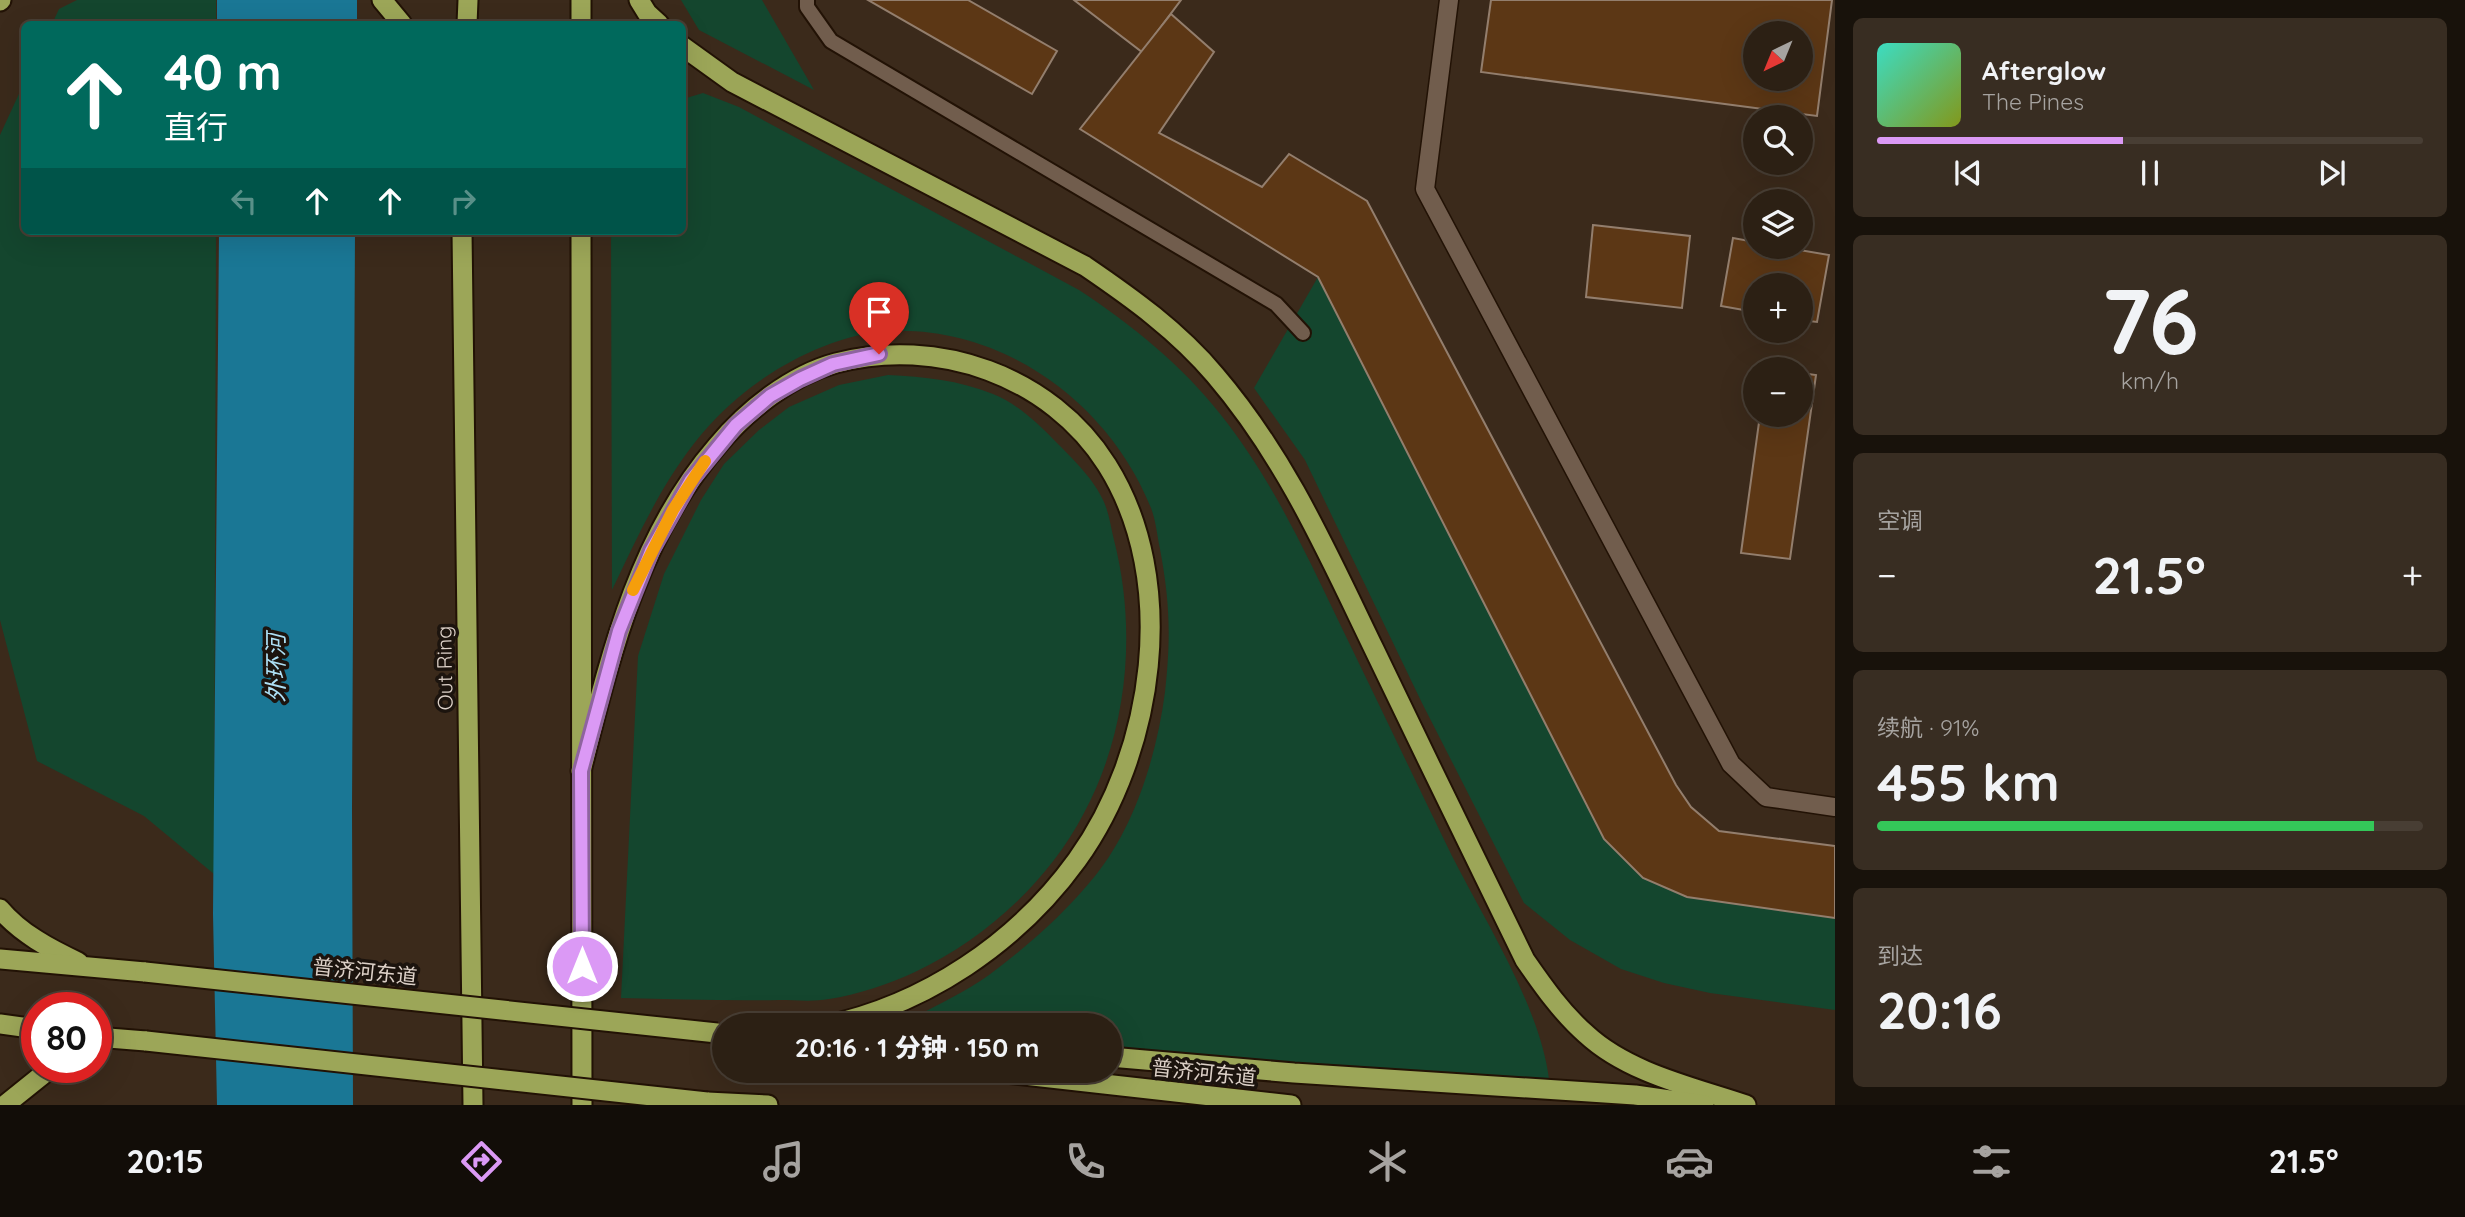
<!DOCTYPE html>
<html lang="zh">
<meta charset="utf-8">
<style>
:root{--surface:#2c2014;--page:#382d22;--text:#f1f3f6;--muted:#a6a3a0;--line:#483e34;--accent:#db99f5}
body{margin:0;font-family:Quicksand,"Noto Sans SC",sans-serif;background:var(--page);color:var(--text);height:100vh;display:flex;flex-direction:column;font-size:26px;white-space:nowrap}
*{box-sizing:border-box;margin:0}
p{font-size:23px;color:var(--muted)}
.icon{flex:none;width:38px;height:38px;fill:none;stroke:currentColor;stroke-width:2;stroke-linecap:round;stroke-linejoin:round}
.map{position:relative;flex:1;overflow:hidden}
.details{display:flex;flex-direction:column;gap:18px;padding:18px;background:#18120b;width:630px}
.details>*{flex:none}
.banner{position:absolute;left:21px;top:21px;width:665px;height:214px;border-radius:10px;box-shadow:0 7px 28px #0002,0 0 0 2px var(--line);background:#00695c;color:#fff;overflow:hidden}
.needle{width:46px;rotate:223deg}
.tools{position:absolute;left:1743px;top:21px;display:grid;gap:14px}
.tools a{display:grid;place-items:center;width:70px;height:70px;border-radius:50%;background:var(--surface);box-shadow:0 7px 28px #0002,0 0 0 2px var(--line);font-size:35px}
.speed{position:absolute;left:21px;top:992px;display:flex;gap:14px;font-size:35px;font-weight:700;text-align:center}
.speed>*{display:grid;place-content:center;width:91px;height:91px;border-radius:50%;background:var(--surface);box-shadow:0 7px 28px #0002,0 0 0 2px var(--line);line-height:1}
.speed .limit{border:10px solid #d22;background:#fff;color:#111}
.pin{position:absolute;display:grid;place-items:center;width:60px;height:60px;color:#fff;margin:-72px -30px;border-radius:50% 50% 50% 0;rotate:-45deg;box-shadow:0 0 7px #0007}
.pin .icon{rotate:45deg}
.me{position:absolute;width:77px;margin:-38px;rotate:0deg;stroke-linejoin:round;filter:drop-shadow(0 0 5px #0008)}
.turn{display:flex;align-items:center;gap:24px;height:147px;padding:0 28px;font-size:32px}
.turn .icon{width:91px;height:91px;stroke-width:2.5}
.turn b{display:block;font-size:49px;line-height:60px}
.lanes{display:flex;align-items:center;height:66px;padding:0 28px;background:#0003;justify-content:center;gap:35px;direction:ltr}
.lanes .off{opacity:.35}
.big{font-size:52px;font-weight:800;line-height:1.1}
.details .tile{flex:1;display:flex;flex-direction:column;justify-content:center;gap:10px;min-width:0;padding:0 24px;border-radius:10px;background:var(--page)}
.details .dial{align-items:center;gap:0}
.dial b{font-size:91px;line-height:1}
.song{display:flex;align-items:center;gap:21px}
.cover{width:84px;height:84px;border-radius:10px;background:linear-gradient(135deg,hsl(170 70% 55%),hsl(70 70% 35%))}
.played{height:7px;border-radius:4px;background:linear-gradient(90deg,var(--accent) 45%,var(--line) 45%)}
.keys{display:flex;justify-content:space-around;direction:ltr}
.heat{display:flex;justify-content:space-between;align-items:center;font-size:38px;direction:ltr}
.charge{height:10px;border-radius:5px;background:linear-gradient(90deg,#34c759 91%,var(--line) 0)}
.trip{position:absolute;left:712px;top:1013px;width:410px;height:70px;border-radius:35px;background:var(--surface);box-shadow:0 7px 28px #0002,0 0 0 2px var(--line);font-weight:800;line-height:70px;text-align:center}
.menu{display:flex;height:112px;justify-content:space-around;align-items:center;background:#120d08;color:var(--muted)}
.menu .icon{width:49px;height:49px}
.menu .on{color:var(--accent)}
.menu b{font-size:32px;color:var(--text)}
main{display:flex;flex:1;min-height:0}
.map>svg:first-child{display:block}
.green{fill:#14462e}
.water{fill:#1a7795}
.building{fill:#5c3715;stroke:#937e6d;stroke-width:2;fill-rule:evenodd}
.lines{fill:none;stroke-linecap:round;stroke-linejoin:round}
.service-casing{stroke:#221205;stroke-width:18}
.minor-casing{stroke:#221205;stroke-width:21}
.trunk-casing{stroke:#221205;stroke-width:23}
.service{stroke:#715d4d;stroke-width:14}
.minor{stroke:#715d4d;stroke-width:18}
.trunk{stroke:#9ca658;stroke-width:19}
.trunk-bridge-casing{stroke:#221205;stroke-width:23;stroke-linecap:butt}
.trunk-bridge{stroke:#9ca658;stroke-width:19}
.route-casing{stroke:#8e639f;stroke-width:18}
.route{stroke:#db99f5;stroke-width:12}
.slow{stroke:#f59e0b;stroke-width:12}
.labels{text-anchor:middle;stroke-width:7;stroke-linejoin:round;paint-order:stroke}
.street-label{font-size:21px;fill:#ddd1c8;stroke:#1c140e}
.water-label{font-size:23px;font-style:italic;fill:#addff4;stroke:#1c140e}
</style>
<main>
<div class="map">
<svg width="1835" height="1105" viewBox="0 0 1835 1105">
<rect width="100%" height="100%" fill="#3b2a1b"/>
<g class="green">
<polygon points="77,0 216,0 216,24 52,24 59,9"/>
<polygon points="681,0 762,0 814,90 699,30"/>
<polygon points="24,83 24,231 216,231 214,874 144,816 37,761 0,620 0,135"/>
<path d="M703,93L739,107L1079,290C1132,325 1182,365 1221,415C1271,478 1305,551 1339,622C1377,700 1414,778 1452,856C1485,921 1540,1007 1549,1079L1366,1071L1110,1046V1026L900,1025C929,1009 962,994 989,975C1028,946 1064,914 1095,876C1135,827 1157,754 1165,692C1171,637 1170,603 1160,549C1157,535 1156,521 1151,508C1109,403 1004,326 889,331C840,333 782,362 745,392C679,444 647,517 612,590L611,231H682L683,99Z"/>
<polygon points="1318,277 1604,839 1643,878 1835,918 1835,1010 1710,993 1664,983 1621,969 1570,940 1524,903 1422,703 1305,460 1254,388"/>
<path d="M888,375C925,377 958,380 993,394C1016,403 1038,423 1055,441C1072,458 1094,479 1104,502C1109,513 1111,528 1114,540C1137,630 1128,731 1084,813C1048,882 985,939 915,972C889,984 857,995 829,999C813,1002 795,1000 779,1000C726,1001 674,999 621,998L638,656L664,574L701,500L724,464L759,430L789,407L839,385Z"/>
</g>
<g class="water">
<rect x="217" y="0" width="140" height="24"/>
<polygon points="219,231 355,231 352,809 353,1105 217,1105 213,914"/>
</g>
<g class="building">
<polygon points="868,0 968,0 1057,51 1032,94"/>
<polygon points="1074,0 1181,0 1142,52"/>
<path d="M1491,0H1832L1817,116L1481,72ZM1755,33H1801V79H1755Z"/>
<polygon points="1171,14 1214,52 1159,133 1262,187 1289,154 1367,201 1676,785 1691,807 1719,831 1835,846 1835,918 1687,897 1643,878 1604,839 1318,277 1080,129"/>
<polygon points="1593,225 1690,236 1682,308 1586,297"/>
<polygon points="1733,238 1755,242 1755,247 1782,247 1829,255 1817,322 1801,320 1801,285 1755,285 1755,312 1721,306"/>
<polygon points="1801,373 1816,375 1790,559 1741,553 1760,415 1801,415"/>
</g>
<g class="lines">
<defs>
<polyline id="service" points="807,0 807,7 831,41 1276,304 1303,333"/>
<polyline id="minor" points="1449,0 1425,189 1731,764 1766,797 1835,807"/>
<g id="trunk">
<polyline points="382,0 402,24"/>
<polyline points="581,0 581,24"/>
<polyline points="639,0 647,13 659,24"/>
<polyline points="0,1 1,0"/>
<polyline points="467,24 468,0"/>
<path d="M682,46L732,82L1085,266C1132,298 1178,331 1215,375C1286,458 1327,552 1374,649C1424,753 1474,856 1525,960C1543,986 1562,1013 1586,1034C1628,1073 1693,1087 1746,1105"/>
<polyline points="462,231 473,1105"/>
<polyline points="581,231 582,1105"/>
<path d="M581,771C610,657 638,537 717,446C747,410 791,375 836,363C937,336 1051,376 1107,465C1180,581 1154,753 1077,860C1017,943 925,1005 824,1026"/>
<path d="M0,909C20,933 50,949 78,962"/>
<polyline points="0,959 145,972"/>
<polyline points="0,1024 37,1029"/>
<polyline points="96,1037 146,1041"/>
<polyline points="1110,1057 1294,1073 1635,1095 1704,1105"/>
<polyline points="988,1071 1291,1105"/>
<polyline points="707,1102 768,1105"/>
<polyline points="5,1105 51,1068"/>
</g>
</defs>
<use href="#service" class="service-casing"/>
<use href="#minor" class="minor-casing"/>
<use href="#trunk" class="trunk-casing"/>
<use href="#service" class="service"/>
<use href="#minor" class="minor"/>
<use href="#trunk" class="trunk"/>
<defs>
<g id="trunk-bridge">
<polyline points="145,972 717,1033"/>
<polyline points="146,1041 707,1102"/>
</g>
</defs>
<use href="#trunk-bridge" class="trunk-bridge-casing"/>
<use href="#trunk-bridge" class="trunk-bridge"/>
</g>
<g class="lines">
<defs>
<polyline id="route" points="582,966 581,771 619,631 651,551 691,480 736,425 770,396 800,379 833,364 879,354"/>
</defs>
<use href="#route" class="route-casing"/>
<use href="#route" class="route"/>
<polyline class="slow" points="633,590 673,510 705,461"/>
</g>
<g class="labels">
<g class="street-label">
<text transform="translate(445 668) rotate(-91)" y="7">Out Ring</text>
<text transform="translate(365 972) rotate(6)" y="7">普济河东道</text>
<text transform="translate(1204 1073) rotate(6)" y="7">普济河东道</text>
</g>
<g class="water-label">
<text transform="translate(276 668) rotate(-90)" y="8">外环河</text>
</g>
</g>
</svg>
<div class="tools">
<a><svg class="needle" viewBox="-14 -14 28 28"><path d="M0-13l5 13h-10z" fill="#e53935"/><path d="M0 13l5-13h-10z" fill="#a6a3a0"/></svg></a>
<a><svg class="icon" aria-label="search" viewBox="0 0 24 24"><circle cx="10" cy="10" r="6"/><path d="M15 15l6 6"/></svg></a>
<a><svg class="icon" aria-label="layers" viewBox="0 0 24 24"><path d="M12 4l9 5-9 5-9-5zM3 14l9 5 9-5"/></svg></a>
<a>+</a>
<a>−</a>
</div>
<div class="speed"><div class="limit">80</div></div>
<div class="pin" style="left:879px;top:354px;background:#d93025"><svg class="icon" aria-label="arrive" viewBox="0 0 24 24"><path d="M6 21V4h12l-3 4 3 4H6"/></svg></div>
<svg class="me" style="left:582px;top:966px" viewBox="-20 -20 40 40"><circle r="17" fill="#db99f5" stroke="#fff" stroke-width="3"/><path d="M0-11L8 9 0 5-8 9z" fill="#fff"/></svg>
<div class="trip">20:16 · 1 分钟 · 150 m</div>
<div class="banner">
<div class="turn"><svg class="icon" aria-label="ahead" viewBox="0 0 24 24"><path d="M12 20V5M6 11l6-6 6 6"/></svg><div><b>40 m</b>直行</div></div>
<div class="lanes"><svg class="icon off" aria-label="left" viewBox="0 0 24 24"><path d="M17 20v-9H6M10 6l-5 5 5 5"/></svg><svg class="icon" aria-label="ahead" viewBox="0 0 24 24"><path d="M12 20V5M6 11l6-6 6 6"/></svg><svg class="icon" aria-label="ahead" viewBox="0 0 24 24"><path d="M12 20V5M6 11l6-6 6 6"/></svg><svg class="icon off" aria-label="right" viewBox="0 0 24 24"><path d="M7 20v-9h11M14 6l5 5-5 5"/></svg></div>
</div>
</div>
<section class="details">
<div class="tile">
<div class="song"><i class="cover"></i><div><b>Afterglow</b><p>The Pines</p></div></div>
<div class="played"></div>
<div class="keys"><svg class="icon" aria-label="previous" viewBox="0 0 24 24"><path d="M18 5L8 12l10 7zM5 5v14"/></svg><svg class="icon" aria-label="pause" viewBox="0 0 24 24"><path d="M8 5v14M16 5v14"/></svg><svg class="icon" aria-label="next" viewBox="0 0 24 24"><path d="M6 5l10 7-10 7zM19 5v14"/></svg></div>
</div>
<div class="tile dial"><b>76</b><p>km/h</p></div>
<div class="tile"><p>空调</p>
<div class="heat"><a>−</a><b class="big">21.5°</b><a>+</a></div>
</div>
<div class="tile"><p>续航 · 91%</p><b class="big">455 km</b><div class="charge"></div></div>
<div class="tile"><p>到达</p><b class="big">20:16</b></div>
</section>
</main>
<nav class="menu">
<b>20:15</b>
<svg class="icon on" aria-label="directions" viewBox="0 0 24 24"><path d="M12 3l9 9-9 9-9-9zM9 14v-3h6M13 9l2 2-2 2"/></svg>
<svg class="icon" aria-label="music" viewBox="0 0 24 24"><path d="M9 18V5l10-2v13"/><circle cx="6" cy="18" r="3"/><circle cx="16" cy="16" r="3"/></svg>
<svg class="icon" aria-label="phone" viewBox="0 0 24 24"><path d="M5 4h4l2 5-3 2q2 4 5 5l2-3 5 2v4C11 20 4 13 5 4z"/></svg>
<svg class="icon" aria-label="climate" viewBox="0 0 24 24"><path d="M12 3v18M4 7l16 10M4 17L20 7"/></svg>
<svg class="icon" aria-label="car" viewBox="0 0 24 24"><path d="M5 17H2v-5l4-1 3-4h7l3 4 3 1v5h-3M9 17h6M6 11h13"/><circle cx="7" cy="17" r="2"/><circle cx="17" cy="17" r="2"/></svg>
<svg class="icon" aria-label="filters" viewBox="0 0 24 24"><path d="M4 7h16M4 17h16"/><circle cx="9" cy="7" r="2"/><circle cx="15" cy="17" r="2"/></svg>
<b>21.5°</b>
</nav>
